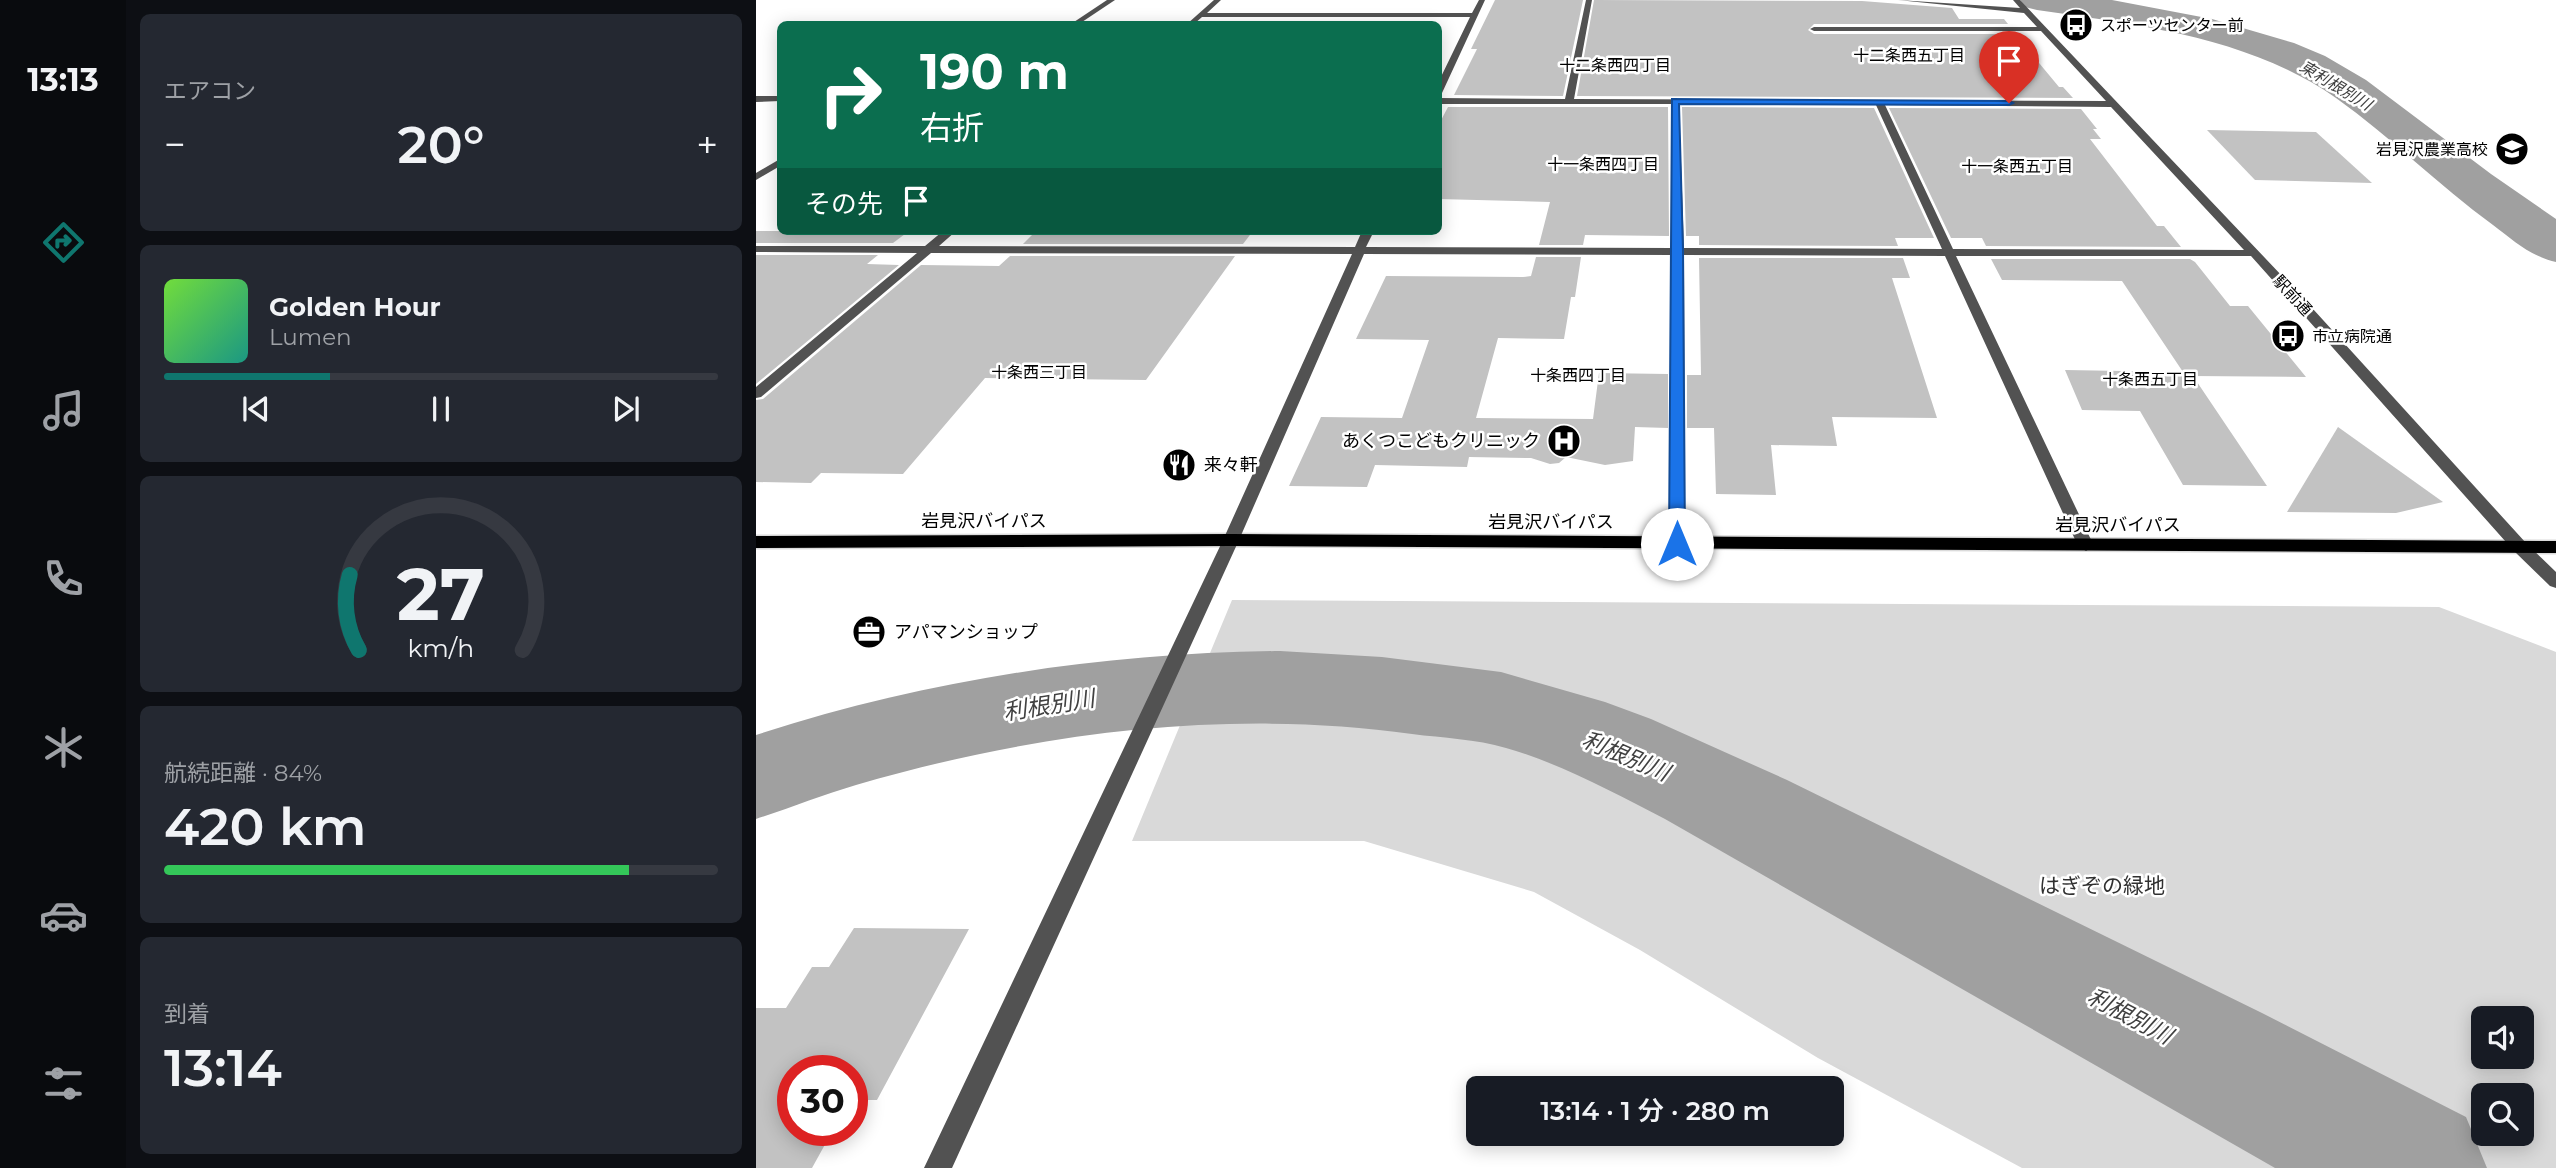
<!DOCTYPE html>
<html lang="ja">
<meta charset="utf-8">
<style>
:root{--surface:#171b24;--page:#242831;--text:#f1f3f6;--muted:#9ea1a6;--line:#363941;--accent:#0f766e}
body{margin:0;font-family:Montserrat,"Noto Sans JP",sans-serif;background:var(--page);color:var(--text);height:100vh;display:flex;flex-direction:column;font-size:26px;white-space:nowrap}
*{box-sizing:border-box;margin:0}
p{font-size:23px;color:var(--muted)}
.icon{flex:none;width:38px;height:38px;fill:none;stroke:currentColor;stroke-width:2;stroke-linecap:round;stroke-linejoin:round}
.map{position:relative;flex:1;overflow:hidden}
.details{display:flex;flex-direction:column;gap:14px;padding:14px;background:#0d0f14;width:630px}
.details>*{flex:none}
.top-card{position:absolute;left:21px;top:21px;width:665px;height:214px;border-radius:10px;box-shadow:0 4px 18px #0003;background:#0b6e4f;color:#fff;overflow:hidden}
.controls{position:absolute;left:1715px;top:1006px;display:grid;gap:14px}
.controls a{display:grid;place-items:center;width:63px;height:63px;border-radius:10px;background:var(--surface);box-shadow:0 4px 18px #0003;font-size:35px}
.speed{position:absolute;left:21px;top:1055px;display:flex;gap:14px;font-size:35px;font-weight:700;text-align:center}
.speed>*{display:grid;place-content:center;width:91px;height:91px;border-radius:50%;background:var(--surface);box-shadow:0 4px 18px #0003;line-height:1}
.speed .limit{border:10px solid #d22;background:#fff;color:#111}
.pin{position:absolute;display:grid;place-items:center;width:60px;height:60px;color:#fff;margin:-72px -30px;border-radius:50% 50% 50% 0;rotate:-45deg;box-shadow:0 0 7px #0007}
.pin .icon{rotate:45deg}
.me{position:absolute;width:77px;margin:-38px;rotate:0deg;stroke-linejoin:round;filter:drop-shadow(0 0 5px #0008)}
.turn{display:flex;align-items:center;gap:24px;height:147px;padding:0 28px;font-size:32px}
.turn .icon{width:91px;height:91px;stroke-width:2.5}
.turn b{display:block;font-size:49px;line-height:60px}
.then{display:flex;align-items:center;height:66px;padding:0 28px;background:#0003;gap:14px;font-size:26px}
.big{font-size:52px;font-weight:600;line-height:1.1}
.details .card{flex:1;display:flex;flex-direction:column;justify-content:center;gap:10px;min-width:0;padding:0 24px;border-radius:10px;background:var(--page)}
.details .dial{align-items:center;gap:0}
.dial svg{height:182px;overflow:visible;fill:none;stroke:var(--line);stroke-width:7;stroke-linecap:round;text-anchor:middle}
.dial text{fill:var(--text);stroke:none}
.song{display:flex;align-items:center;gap:21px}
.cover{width:84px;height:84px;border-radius:10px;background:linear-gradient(135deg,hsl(100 70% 55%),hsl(170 70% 35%))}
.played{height:7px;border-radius:4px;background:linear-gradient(90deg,var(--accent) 30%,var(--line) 30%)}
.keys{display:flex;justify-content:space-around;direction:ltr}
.heat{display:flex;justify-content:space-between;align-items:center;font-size:38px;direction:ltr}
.charge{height:10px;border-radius:5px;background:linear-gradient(90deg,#34c759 84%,var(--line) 0)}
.trip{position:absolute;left:710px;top:1076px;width:378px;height:70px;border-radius:10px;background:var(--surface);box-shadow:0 4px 18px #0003;font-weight:600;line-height:70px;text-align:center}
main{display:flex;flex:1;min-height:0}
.tab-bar{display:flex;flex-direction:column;width:126px;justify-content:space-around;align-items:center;background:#090b0e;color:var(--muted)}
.tab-bar .icon{width:49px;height:49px}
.tab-bar .selected{color:var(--accent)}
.tab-bar b{font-size:32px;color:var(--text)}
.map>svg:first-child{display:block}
.green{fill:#d9d9d9;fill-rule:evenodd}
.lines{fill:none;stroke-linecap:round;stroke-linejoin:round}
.river{fill:#a0a0a0;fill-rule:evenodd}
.building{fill:#c2c2c2}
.highway-casing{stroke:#dbdbdb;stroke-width:3}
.minor{fill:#525252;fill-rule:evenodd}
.highway{fill:#000;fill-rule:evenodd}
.route{fill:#1a73e8;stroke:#114b97;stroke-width:2}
.labels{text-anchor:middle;stroke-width:5;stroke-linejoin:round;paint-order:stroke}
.far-poi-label{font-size:16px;fill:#000;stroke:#fff;text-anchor:start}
.far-neighbourhood-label{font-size:16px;fill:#000;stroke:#fff}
.far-water-label{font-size:16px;font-style:italic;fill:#414141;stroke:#fff}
.far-street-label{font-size:16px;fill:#000;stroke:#fff}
.poi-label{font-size:18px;fill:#000;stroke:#fff;text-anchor:start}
.street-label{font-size:18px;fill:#000;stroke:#fff}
.near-park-label{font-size:21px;fill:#303030;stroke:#fff}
.near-water-label{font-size:23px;font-style:italic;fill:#414141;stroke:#fff}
</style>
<main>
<nav class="tab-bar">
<b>13:13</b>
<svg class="icon selected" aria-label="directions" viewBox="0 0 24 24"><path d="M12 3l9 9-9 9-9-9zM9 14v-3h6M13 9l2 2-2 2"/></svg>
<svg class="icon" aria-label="music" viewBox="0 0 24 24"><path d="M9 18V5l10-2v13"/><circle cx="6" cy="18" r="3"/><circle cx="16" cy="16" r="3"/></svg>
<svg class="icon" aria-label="phone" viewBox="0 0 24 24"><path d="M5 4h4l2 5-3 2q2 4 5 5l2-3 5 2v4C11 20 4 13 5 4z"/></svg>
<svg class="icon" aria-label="climate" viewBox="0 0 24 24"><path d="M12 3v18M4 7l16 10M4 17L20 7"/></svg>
<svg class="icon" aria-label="car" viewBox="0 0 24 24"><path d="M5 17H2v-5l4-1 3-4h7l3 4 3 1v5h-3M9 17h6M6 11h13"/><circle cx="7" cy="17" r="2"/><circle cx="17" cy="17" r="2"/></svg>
<svg class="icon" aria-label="filters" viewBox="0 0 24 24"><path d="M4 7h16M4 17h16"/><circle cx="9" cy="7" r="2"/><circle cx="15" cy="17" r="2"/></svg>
</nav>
<section class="details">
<div class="card"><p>エアコン</p>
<div class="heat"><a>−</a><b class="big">20°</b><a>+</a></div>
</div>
<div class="card">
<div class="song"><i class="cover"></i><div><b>Golden Hour</b><p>Lumen</p></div></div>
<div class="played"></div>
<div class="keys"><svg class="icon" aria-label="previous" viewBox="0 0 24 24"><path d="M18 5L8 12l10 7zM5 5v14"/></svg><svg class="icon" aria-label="pause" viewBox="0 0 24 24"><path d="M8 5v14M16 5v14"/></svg><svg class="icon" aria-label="next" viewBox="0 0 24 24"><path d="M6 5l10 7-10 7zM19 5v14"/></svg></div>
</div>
<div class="card dial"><svg viewBox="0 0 100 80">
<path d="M14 69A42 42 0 1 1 86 69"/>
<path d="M14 69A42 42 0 0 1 10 36" stroke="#0f766e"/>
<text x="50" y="56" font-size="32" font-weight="700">27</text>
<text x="50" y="72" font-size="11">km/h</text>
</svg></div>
<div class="card"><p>航続距離 · 84%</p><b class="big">420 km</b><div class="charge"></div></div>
<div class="card"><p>到着</p><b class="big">13:14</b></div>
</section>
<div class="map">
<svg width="1800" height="1168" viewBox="0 0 1800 1168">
<rect width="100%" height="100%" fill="#fff"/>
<path class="green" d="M476,600L1683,607L1800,652V1168H1266L1062,1058L884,950L778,892L608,841H376ZM1727,1018H1766V1057H1727ZM1727,1096H1766V1134H1727Z"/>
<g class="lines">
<g class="river">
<path d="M1264,0H1356L1456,19L1538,43L1569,56L1610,80L1735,174L1800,219V262C1774,256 1758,241 1737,225C1682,185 1635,137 1580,98C1493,37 1383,25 1281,10L1269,7Z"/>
<path d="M524,651L626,657L745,672L849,702L895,719L1031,780L1506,1013L1710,1117L1731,1168H1519L909,819C858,793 806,764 750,748C720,739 687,738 656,734C471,708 278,733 100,785C66,795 34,808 0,819V735C169,680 346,653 524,651Z"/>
</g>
</g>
<g class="building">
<polygon points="739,0 827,0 807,96 698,95 721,49 715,49"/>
<polygon points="838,0 1106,1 1196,8 1203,19 1248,19 1252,24 1058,24 1052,30 1058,34 1259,34 1303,87 1307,87 1317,98 821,96"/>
<polygon points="692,107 912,107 913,236 829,235 827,245 783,245 794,202 682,199 682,126"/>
<polygon points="926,107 1118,108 1178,238 1139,238 1142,246 943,245 943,236 930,236"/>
<polygon points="1133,108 1325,109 1341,129 1337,129 1345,139 1334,139 1401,226 1408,226 1425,247 1230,246 1226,238 1195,238"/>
<polygon points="1451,130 1560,132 1616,183 1499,180"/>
<polygon points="0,231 153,231 137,243 0,243"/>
<polygon points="280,231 497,231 487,244 267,244"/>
<polygon points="0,255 122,255 111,264 143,265 0,384"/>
<polygon points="254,256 479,256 390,380 229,378 147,474 65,473 55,483 0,482 0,400 7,399 165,265 243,266"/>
<polygon points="780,257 825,257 819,297 815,297 808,339 742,338 720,418 837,419 843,373 912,374 912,428 879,427 877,461 849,465 810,457 803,463 794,464 775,458 713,457 711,467 619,465 611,487 533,486 565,417 646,418 673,340 600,339 630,276 767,277 775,276"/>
<polygon points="943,258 1147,258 1154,278 1136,278 1181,418 1076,417 1081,446 1015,445 1020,495 960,494 958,428 931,428 931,375 945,375"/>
<polygon points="1235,259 1434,259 1439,262 1474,306 1492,306 1550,377 1437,376 1511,486 1427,485 1384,411 1326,410 1309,370 1427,372 1366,281 1246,280"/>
<polygon points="1582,427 1687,502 1640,513 1531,512"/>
<polygon points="98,928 213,929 121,1100 96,1100 96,1071 37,1071 37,1130 77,1130 56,1168 0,1168 0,1008 30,1008 56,967 73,967"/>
</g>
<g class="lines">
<defs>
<polygon id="highway" points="475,534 1800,541 1800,553 475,546 0,548 0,536"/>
</defs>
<use href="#highway" class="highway-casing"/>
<g class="minor">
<polygon points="351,0 359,0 323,24 315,24"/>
<polygon points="458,0 465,0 451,13 716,13 723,0 729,0 686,93 682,95 682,83 714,17 446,17 438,24 431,24"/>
<path d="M830,0H836L818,99L1350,101L1285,31H1058L1054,29L1058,27H1281L1268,13L1142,0L1264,8L1257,0H1264L1547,298L1770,543L1800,572V588L1794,586L1758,551L1495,256H1200L1338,546L1330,551L1322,546L1189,256L928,255L929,545L921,550L913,545L916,255L608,254L483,540L196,1168H168L467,540L596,254L175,253L5,397L0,398V387L161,253L0,252V246H169L187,231H200L183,246L599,247L606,231H618L610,247L916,248L915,104H682V98L809,99ZM923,104L1120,105L1186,249L928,248ZM1129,105L1355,107L1488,250L1197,249Z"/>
<polygon points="0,96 24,96 24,101 0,102"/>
<polygon points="24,159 24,166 0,180 0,173"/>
</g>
<use href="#highway" class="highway"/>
</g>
<polygon class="route" points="916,99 1253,101 1257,103 1253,105 923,104 927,251 929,544 921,549 913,544"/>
<defs>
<symbol id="bus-disc" viewBox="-11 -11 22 22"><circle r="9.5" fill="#000" stroke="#fff"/><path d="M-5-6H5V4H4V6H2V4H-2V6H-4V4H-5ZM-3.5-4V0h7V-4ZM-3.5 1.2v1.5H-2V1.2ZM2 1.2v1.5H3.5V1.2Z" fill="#fff"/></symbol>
<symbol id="school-disc" viewBox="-11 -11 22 22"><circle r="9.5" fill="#000" stroke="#fff"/><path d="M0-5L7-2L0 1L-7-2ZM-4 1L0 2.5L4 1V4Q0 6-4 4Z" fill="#fff"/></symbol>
<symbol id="hospital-disc" viewBox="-11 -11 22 22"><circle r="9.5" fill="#000" stroke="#fff"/><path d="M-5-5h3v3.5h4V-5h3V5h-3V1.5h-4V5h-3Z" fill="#fff"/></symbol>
<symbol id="restaurant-disc" viewBox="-11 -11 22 22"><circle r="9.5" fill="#000" stroke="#fff"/><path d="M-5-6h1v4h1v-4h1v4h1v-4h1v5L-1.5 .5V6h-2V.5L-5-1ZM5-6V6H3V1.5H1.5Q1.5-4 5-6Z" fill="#fff"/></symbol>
<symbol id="office-disc" viewBox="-11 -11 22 22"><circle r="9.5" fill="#000" stroke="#fff"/><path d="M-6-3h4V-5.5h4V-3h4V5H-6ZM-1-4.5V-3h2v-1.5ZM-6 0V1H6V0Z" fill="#fff"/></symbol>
</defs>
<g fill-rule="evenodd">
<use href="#bus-disc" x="1301" y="6" width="38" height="38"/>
<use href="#school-disc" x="1737" y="130" width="38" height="38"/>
<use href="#bus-disc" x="1513" y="317" width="38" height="38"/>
<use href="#hospital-disc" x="789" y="422" width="38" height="38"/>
<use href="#restaurant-disc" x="404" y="446" width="38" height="38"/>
<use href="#office-disc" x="94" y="613" width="38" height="38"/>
</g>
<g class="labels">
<g class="far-poi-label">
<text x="1344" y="31">スポーツセンター前</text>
<text x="1732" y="155" text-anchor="end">岩見沢農業高校</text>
<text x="1556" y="342">市立病院通</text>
</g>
<g class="far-neighbourhood-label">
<text x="1153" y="61">十二条西五丁目</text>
<text x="859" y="71">十二条西四丁目</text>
<text x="847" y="170">十一条西四丁目</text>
<text x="1261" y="172">十一条西五丁目</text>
<text x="283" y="378">十条西三丁目</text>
<text x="822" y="381">十条西四丁目</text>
<text x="1394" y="385">十条西五丁目</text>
</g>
<g class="far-water-label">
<text transform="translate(1580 85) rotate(31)" y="6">東利根別川</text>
</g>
<g class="far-street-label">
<text transform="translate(1537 295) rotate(47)" y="6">駅前通</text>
</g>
<g class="poi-label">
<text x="784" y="447" text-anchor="end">あくつこどもクリニック</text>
<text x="448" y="471">来々軒</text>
<text x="138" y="638">アパマンショップ</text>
</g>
<g class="street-label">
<text x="228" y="527">岩見沢バイパス</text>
<text x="795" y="528">岩見沢バイパス</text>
<text x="1362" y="531">岩見沢バイパス</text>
</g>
<g class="near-park-label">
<text x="1346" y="893">はぎぞの緑地</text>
</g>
<g class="near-water-label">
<text transform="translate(293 705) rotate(-9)" y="8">利根別川</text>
<text transform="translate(870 756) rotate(23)" y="8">利根別川</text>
<text transform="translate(1374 1016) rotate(28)" y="8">利根別川</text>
</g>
</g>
</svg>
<div class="controls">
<a><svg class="icon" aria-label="sound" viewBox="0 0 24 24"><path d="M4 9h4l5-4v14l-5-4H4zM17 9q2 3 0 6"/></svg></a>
<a><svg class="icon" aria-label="search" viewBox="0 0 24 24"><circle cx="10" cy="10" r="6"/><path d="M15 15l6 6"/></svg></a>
</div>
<div class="speed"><div class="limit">30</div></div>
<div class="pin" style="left:1253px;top:103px;background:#d93025"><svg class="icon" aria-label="arrive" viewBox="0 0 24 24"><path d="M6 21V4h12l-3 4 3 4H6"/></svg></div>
<svg class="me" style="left:921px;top:544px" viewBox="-20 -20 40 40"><circle r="19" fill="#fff"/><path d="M0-13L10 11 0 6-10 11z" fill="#1a73e8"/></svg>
<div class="trip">13:14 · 1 分 · 280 m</div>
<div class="top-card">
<div class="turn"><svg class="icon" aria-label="right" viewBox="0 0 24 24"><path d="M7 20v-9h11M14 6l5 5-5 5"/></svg><div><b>190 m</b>右折</div></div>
<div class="then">その先<svg class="icon" aria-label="arrive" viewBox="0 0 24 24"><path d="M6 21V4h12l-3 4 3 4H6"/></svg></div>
</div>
</div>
</main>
